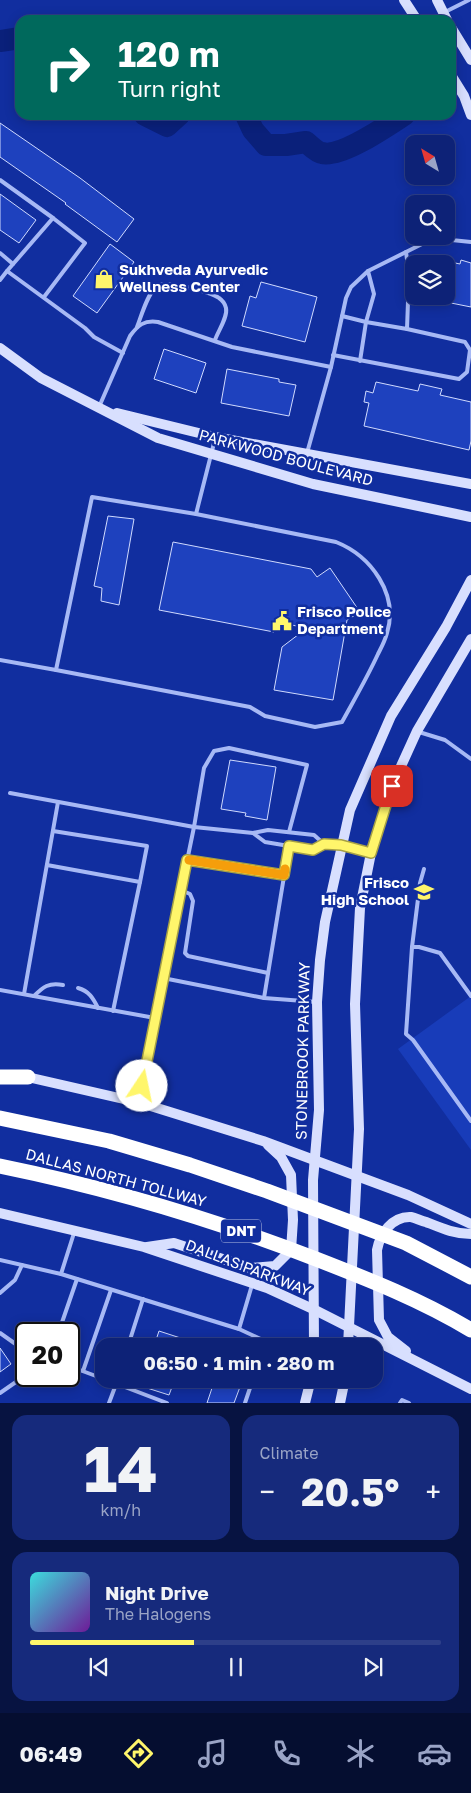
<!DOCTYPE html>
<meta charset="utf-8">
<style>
:root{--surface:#0d2277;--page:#162a7c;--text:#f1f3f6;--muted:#9aa4c6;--line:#2d3f89;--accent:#fff66b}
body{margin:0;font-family:"Golos Text",sans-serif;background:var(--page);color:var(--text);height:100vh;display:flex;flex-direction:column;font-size:19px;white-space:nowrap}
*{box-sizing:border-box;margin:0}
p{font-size:16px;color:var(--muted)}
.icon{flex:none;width:28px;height:28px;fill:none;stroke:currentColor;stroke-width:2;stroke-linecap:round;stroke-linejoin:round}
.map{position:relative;height:1403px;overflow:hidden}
.panel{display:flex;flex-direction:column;gap:12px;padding:12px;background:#071341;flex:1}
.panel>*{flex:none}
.guide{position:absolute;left:15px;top:15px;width:441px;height:105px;border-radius:15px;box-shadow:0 2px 12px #0003,0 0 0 1px var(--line);background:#00695c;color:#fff;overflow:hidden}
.needle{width:32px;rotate:323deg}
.controls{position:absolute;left:405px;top:135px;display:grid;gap:10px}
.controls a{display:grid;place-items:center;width:50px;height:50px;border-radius:10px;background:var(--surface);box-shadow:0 2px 12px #0003,0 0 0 1px var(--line);font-size:25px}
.speed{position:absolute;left:15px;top:1322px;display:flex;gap:10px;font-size:25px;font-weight:700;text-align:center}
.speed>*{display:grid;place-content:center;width:65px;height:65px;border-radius:50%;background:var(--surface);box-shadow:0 2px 12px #0003,0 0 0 1px var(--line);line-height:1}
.speed .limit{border:2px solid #111;border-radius:8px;background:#fff;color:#111}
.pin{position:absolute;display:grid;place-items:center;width:42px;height:42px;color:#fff;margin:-21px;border-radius:10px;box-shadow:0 2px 8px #0006}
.me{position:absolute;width:55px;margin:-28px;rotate:11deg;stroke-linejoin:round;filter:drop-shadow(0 0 4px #0008)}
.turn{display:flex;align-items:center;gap:18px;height:105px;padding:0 20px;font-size:22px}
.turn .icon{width:65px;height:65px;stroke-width:2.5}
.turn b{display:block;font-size:35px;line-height:42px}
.big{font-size:38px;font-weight:700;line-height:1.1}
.panel .card{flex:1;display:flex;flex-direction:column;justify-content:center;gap:8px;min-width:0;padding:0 18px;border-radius:15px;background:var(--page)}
.panel .dial{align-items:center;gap:0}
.dial b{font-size:65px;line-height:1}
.song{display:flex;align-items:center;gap:15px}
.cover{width:60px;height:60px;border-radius:8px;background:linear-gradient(135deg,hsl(180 70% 55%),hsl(280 70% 35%))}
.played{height:5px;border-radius:2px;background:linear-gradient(90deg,var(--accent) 40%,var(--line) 40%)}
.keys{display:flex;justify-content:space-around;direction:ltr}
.heat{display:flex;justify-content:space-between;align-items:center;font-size:28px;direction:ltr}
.panel .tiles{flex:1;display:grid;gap:12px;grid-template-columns:1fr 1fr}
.card:last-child{grid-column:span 2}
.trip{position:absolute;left:95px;top:1338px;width:288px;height:50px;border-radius:15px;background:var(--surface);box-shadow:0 2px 12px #0003,0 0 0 1px var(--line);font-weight:700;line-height:50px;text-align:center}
.menu{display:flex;height:80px;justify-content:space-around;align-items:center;background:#050e30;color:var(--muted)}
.menu .icon{width:35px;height:35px}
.menu .on{color:var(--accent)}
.menu b{font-size:22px;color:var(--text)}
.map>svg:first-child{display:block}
.green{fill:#183cb9}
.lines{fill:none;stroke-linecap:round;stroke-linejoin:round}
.river{stroke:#0a207a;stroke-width:22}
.building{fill:#1e41be;stroke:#d0dafe}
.lane{stroke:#a7b9f5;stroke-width:4}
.secondary{stroke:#d8dffe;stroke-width:10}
.highway{stroke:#fff;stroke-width:15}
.route-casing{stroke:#a6a046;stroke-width:12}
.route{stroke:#fff66b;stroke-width:9}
.slow{stroke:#f59e0b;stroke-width:9}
.labels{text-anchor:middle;stroke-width:5;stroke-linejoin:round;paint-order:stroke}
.shield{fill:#112e9f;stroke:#b8c0e2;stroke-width:1}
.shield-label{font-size:14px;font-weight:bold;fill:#fff}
.poi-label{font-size:15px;font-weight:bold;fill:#fff;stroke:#112e9f;text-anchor:start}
.street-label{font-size:15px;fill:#fff;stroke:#112e9f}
</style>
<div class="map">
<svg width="471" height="1403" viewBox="0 0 471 1403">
<rect width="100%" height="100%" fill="#112e9f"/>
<polygon class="green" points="471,996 471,1150 398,1049"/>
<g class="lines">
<g class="river">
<polyline points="0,41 20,38"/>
<polyline points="145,115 167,126 179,115"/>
<path d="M246,115L253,130L266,145H286L306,142C310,145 316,152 322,153C341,158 387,126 404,115"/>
</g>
</g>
<g class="building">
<polygon points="0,123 80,178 134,219 117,242 65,204 66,203 0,157"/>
<polygon points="0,194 36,220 19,243 0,230"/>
<polygon points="110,244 134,262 97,313 73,296"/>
<polygon points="461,260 471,263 471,307 446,302 446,261 460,264"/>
<polygon points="261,282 317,297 305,342 242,326 250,296 256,298"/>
<polygon points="164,349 206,363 196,393 154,379"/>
<polygon points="227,369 279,379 279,382 296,385 289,416 221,403"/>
<polygon points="376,382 418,391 420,384 442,389 440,395 471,402 471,441 469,450 364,426 369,403 364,402 366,391 373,393"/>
<polygon points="108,516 134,519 119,605 101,601 102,588 94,586"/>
<polygon points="173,542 311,569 317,577 330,568 360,612 347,620 333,700 274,690 282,647 307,628 276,622 274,632 159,610"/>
<polygon points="230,760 276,767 267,820 245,816 246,813 221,809"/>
<polygon points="159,1331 199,1344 198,1346 154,1346"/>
<polygon points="0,1348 11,1364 0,1372"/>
<polygon points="125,1379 175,1379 169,1395 125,1381"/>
<polygon points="215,1379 243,1379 234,1403 207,1403"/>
</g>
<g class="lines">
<g class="lane">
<polyline points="445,12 469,0"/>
<polyline points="0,180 53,218 7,271"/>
<polyline points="0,253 13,264"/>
<polyline points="368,271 374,294 366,322 407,329 409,274 406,252"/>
<polyline points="0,280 7,271 85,328 94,337 123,353"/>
<polyline points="44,297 85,243 53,218"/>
<polyline points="342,316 366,322 360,361"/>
<path d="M137,327C141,317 148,292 157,286C165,280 211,292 219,298C222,300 225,304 226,308C228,317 218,331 215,340"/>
<polyline points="333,355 459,379 467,372 470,350 465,342 407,329"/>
<path d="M99,407L130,336C138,325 144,320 158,322L232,347L331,367"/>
<polyline points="307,453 331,367 346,298 351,287 368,271 424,243 442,239 471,242"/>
<path d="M92,497L196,514L336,542C371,556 399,594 387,633C385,641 381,648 378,654C367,678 354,700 342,722L315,727L265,716L250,707L56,670Z"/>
<polyline points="196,514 215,439"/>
<polyline points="0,660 56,670"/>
<polyline points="419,732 445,740 471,759"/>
<polyline points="10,793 194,827 204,768 214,751 229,748 307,765 289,832"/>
<polyline points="53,831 147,846 140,882"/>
<polyline points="253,833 194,827 163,978 264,998 317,1002"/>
<polyline points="324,844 313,850 265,842 253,833 268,830 314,835 324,844 341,845"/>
<polyline points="187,860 284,875"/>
<polyline points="47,865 140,882 113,1011"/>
<polyline points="424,869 420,883 412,947 419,947 440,953 471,996"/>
<polyline points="181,890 190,894 193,901 185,953 188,956 268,973"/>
<polyline points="412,947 406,1034 413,1040 471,1121"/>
<path d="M78,988C89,991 93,998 98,1008"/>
<polyline points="0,990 155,1018"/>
<polyline points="24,994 58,802"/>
<path d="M34,996C43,987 49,982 63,985"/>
<polyline points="264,998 289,846"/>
<polyline points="139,1102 163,978"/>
<polyline points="74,1233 61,1274 239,1329 252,1285"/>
<polyline points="0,1260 61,1274"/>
<polyline points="0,1293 15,1280 22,1265"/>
<polyline points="239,1329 265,1341 264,1346"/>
<polyline points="0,1333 17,1345 26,1349"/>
<polyline points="58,1334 77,1279"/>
<polyline points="128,1346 143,1299"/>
<polyline points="69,1366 104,1379"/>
<polyline points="83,1371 111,1290"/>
<polyline points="104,1379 167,1403"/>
<polyline points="0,1393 26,1375"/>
<polyline points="109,1403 118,1379"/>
<polyline points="245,1403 253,1379"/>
<polyline points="400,1403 402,1400 409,1403"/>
</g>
<g class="secondary">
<polyline points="404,0 417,20"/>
<polyline points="437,0 447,20"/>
<polyline points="451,27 471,60"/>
<polyline points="451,75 464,96 471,115"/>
<polyline points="0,348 41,378 158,438 313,484 471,517"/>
<polyline points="117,413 215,437 471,484"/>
<polyline points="341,845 371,853"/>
<polyline points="23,1076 141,1103 263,1141 408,1195 471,1224"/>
<polyline points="0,1213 144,1247 267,1288 315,1310 471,1389"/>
<polyline points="147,1247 174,1243 250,1268 275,1266 291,1250 293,1220 291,1175 281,1157 268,1145"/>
<polyline points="314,1346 313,1180 319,1110 317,1002 320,960 325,922 350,810 391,716 446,627 471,580"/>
<polyline points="348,1346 359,1129 355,1004 360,908 371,853 392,786 417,731 471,639"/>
<path d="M406,1351L388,1337L379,1320L377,1250C380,1234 392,1216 411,1217C416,1218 421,1221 426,1222C441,1228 454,1234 471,1234"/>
<polyline points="305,1403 311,1379"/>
<polyline points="340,1403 345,1379"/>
</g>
<g class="highway">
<polyline points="0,1077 28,1077"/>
<polyline points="0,1118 109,1141 190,1165 267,1191 406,1243 471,1277"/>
<path d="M0,1166C108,1188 213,1219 316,1259C370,1280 421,1300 471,1330"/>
</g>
</g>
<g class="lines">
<defs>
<polyline id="route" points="142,1086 187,860 284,875 289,846 313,850 324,844 341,845 371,853 392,786"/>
</defs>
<use href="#route" class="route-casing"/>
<use href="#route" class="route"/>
<polyline class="slow" points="189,860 284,875 285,869"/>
</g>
<defs>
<symbol id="shop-bare" viewBox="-9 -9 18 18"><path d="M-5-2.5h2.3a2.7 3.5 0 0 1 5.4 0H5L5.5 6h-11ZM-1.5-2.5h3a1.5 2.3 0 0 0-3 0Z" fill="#fff66b" stroke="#112e9f" stroke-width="2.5" paint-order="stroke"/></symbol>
<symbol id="civic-bare" viewBox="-9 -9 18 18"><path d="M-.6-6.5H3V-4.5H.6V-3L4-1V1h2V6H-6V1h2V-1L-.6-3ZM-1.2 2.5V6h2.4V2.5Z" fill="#fff66b" stroke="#112e9f" stroke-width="2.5" paint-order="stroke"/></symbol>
<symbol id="school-bare" viewBox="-9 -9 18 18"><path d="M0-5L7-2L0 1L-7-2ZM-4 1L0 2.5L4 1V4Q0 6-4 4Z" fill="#fff66b" stroke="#112e9f" stroke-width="2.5" paint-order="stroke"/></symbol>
</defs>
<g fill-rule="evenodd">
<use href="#shop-bare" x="90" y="265" width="28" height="28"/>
<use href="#civic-bare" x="268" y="607" width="28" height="28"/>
<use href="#school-bare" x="410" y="878" width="28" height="28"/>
</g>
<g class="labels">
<rect class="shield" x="221" y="1219.5" width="40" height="23" rx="4"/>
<g class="shield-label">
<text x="241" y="1236">DNT</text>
</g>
<g class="poi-label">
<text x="119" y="275">Sukhveda Ayurvedic<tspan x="119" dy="17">Wellness Center</tspan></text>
<text x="297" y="617">Frisco Police<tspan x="297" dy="17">Department</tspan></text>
<text x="409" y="888" text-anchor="end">Frisco<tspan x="409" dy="17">High School</tspan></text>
</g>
<g class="street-label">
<text transform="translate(286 458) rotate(15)" y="5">PARKWOOD BOULEVARD</text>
<text transform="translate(303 1051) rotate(-89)" y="5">STONEBROOK PARKWAY</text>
<text transform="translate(116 1178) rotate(15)" y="5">DALLAS NORTH TOLLWAY</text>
<text transform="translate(248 1268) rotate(21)" y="5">DALLAS PARKWAY</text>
</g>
</g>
</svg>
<div class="controls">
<a><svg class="needle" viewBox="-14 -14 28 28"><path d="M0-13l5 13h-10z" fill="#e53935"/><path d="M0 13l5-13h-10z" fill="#9aa4c6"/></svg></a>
<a><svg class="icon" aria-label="search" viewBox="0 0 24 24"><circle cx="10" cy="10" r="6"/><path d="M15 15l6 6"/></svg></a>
<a><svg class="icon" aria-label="layers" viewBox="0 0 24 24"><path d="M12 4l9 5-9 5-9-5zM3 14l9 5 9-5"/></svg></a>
</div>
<div class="speed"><div class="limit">20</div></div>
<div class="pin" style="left:392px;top:786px;background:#d93025"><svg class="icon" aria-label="arrive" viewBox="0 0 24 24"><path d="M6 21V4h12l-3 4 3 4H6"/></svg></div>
<svg class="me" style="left:142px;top:1086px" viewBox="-20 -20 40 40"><circle r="19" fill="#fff"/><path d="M0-13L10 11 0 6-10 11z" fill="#fff66b"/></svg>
<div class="trip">06:50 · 1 min · 280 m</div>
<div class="guide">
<div class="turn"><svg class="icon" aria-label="right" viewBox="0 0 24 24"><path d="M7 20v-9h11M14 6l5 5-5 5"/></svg><div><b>120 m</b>Turn right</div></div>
</div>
</div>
<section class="panel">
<div class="tiles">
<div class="card dial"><b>14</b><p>km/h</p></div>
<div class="card"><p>Climate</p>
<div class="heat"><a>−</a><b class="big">20.5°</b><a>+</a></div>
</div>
<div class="card">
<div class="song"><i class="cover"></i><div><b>Night Drive</b><p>The Halogens</p></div></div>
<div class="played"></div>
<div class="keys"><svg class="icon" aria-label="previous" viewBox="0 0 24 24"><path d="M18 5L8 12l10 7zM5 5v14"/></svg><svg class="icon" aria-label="pause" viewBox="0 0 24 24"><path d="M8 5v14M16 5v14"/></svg><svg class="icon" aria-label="next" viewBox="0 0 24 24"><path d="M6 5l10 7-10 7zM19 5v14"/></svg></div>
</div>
</div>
</section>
<nav class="menu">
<b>06:49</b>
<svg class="icon on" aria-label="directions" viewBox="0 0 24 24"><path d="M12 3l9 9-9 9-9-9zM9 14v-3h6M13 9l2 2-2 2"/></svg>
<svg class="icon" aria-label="music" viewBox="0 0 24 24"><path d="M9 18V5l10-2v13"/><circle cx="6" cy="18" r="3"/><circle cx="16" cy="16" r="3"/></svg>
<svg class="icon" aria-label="phone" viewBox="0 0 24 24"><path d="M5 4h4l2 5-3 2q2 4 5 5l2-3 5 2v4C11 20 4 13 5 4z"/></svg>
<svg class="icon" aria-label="climate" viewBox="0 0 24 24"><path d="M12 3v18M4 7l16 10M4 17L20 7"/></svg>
<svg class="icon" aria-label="car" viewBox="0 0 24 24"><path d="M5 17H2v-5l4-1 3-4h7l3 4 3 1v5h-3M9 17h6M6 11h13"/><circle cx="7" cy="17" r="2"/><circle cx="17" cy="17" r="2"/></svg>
</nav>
